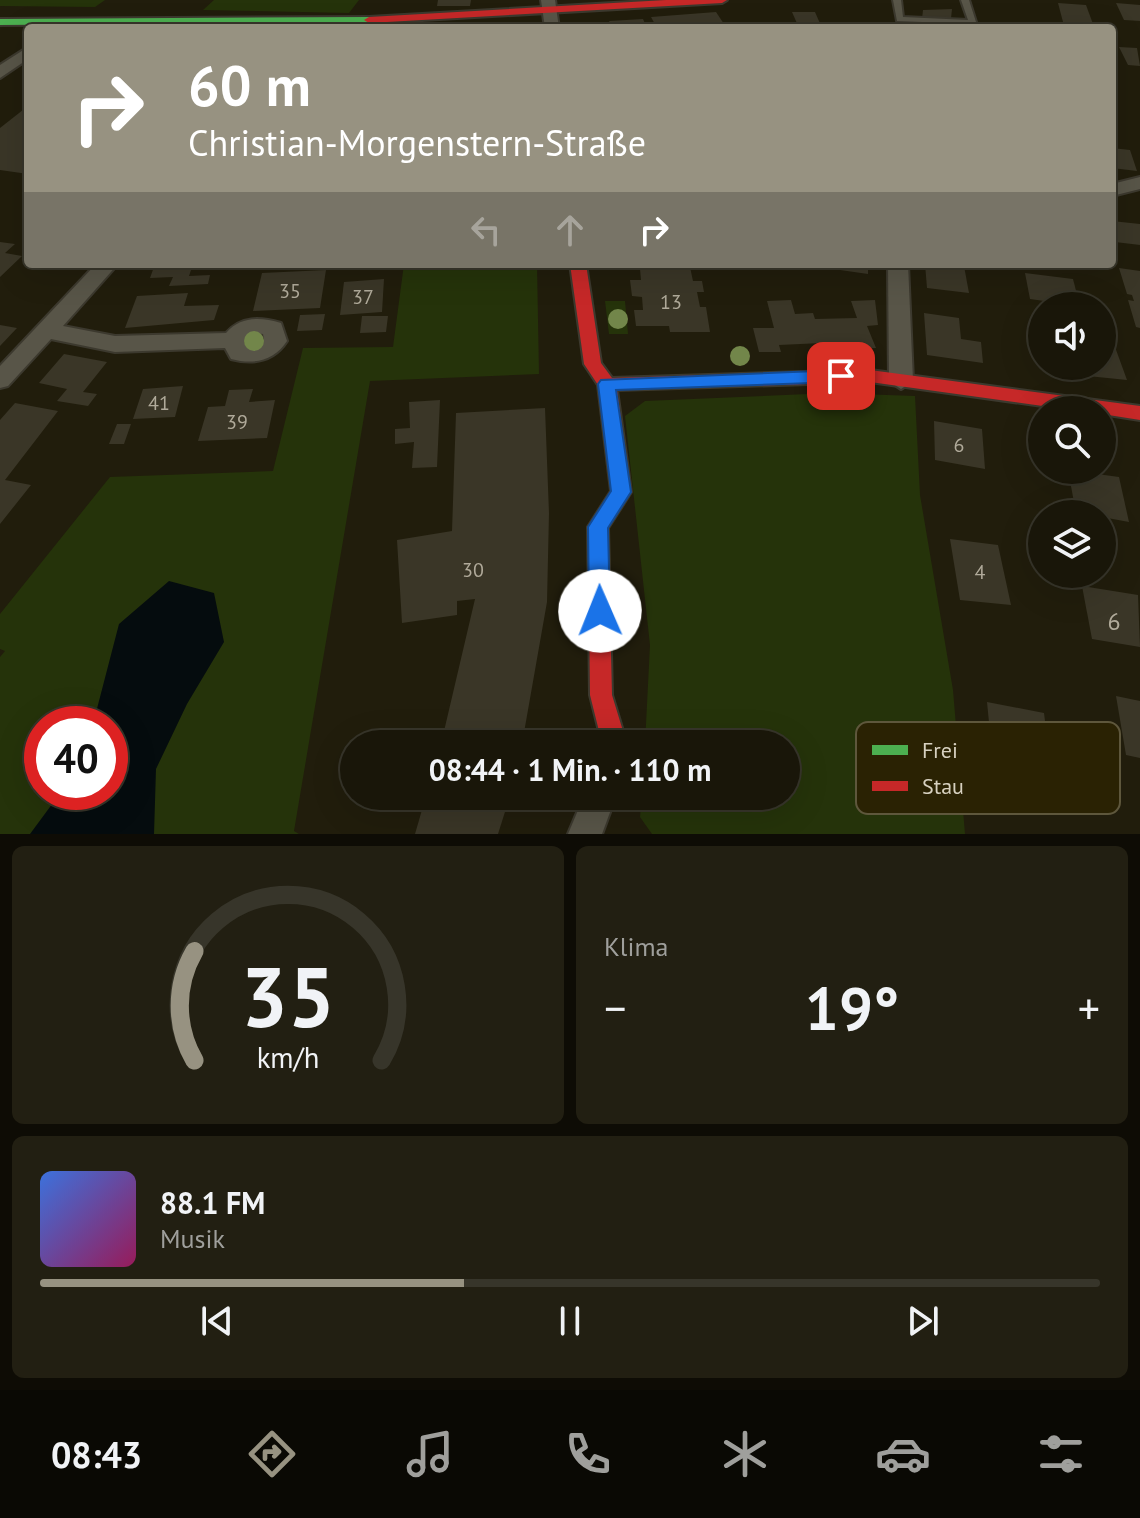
<!DOCTYPE html>
<html lang="de">
<meta charset="utf-8">
<style>
:root{--surface:#191609;--page:#221f12;--text:#f1f3f6;--muted:#9f9f9c;--line:#37352a;--accent:#979281}
body{margin:0;font-family:"PT Sans",sans-serif;background:var(--page);color:var(--text);height:100vh;display:flex;flex-direction:column;font-size:30px;white-space:nowrap}
*{box-sizing:border-box;margin:0}
p{font-size:26px;color:var(--muted)}
.icon{flex:none;width:44px;height:44px;fill:none;stroke:currentColor;stroke-width:2;stroke-linecap:round;stroke-linejoin:round}
.map{position:relative;height:834px;overflow:hidden}
.sheet{display:flex;flex-direction:column;gap:12px;padding:12px;background:#0e0c05;flex:1}
.sheet>*{flex:none}
.banner{position:absolute;left:24px;top:24px;width:1092px;height:244px;border-radius:8px;box-shadow:0 8px 32px #0002,0 0 0 2px var(--line);background:#979281;color:#fff;overflow:hidden}
.fabs{position:absolute;left:1028px;top:292px;display:grid;gap:16px}
.fabs a{display:grid;place-items:center;width:88px;height:88px;border-radius:50%;background:var(--surface);box-shadow:0 8px 32px #0002,0 0 0 2px var(--line);font-size:40px}
.speed{position:absolute;left:24px;top:706px;display:flex;gap:16px;font-size:40px;font-weight:700;text-align:center}
.speed>*{display:grid;place-content:center;width:104px;height:104px;border-radius:50%;background:var(--surface);box-shadow:0 8px 32px #0002,0 0 0 2px var(--line);line-height:1}
.speed .limit{border:12px solid #d22;background:#fff;color:#111}
.pin{position:absolute;display:grid;place-items:center;width:68px;height:68px;color:#fff;margin:-34px;border-radius:16px;box-shadow:0 4px 12px #0006}
.me{position:absolute;width:88px;margin:-44px;rotate:359deg;stroke-linejoin:round;filter:drop-shadow(0 0 6px #0008)}
.turn{display:flex;align-items:center;gap:28px;height:168px;padding:0 32px;font-size:36px}
.turn .icon{width:104px;height:104px;stroke-width:2.5}
.turn b{display:block;font-size:56px;line-height:68px}
.lanes{display:flex;align-items:center;height:76px;padding:0 32px;background:#0003;justify-content:center;gap:40px;direction:ltr}
.lanes .off{opacity:.35}
.big{font-size:60px;font-weight:700;line-height:1.1}
.sheet .widget{flex:1;display:flex;flex-direction:column;justify-content:center;gap:12px;min-width:0;padding:0 28px;border-radius:12px;background:var(--page)}
.sheet .dial{align-items:center;gap:0}
.dial svg{height:208px;overflow:visible;fill:none;stroke:var(--line);stroke-width:7;stroke-linecap:round;text-anchor:middle}
.dial text{fill:var(--text);stroke:none}
.song{display:flex;align-items:center;gap:24px}
.cover{width:96px;height:96px;border-radius:12px;background:linear-gradient(135deg,hsl(220 70% 55%),hsl(330 70% 35%))}
.played{height:8px;border-radius:4px;background:linear-gradient(90deg,var(--accent) 40%,var(--line) 40%)}
.keys{display:flex;justify-content:space-around;direction:ltr}
.heat{display:flex;justify-content:space-between;align-items:center;font-size:44px;direction:ltr}
.sheet .tiles{flex:1;display:grid;gap:12px;grid-template-columns:1fr 1fr}
.widget:last-child{grid-column:span 2}
.trip{position:absolute;left:340px;top:730px;width:460px;height:80px;border-radius:40px;background:var(--surface);box-shadow:0 8px 32px #0002,0 0 0 2px var(--line);font-weight:700;line-height:80px;text-align:center}
.dock{display:flex;height:128px;justify-content:space-around;align-items:center;background:#0a0904;color:var(--muted)}
.dock .icon{width:56px;height:56px}
.dock .current{color:var(--accent)}
.dock b{font-size:36px;color:var(--text)}
.map>svg:first-child{display:block}
.green{fill:#25330a;fill-rule:evenodd}
.water{fill:#050c0e}
.building{fill:#3a3627}
.lines{fill:none;stroke-linecap:round;stroke-linejoin:round}
.lane-casing{stroke:#3c392e;stroke-width:4}
.street-casing{stroke:#3c392e;stroke-width:4}
.fast-casing{stroke:#3c392e;stroke-width:4}
.jam-casing{stroke:#3c392e;stroke-width:4}
.lane{fill:#585548;fill-rule:evenodd}
.street{fill:#585548;fill-rule:evenodd}
.fast{fill:#4caf50;fill-rule:evenodd}
.jam{fill:#c62828;fill-rule:evenodd}
.tree{fill:#72864a}
.route{fill:#1a73e8;stroke:#114b97;stroke-width:2}
.labels{text-anchor:middle;stroke-width:8;stroke-linejoin:round;paint-order:stroke}
.number-label{font-size:20px;fill:#b0aa9a}
.near-number-label{font-size:24px;fill:#b0aa9a}
.key{fill:#2a2203;stroke:#5e573c;stroke-width:2}
.key-label{font-size:22px;fill:#d7d1c0}
</style>
<div class="map">
<svg width="1140" height="834" viewBox="0 0 1140 834">
<rect width="100%" height="100%" fill="#211d0c"/>
<g class="green">
<polygon points="0,0 105,0 95,7 0,6"/>
<polygon points="214,0 359,0 349,13 203,10"/>
<path d="M404,264H537L539,374L370,381L294,831L299,834H0V657L5,651L0,649V614L110,477L273,471L303,348L393,347ZM42,724H110V792H42Z"/>
<polygon points="605,301 625,301 628,334 609,334"/>
<polygon points="831,393 915,396 920,495 953,690 965,834 652,834 640,817 642,796 786,796 786,744 645,744 650,645 625,416 645,401"/>
</g>
<polygon class="water" points="169,581 214,593 224,642 187,704 156,769 154,834 30,834 61,792 110,792 110,724 93,724 119,624"/>
<g class="building">
<polygon points="438,0 471,0 470,6 437,6"/>
<polygon points="1058,3 1086,5 1093,24 1063,22"/>
<polygon points="1116,3 1140,5 1140,21 1124,20"/>
<polygon points="952,9 950,28 921,28 923,10"/>
<polygon points="716,12 724,24 700,28 657,28 651,17"/>
<polygon points="792,12 815,12 822,28 799,28"/>
<polygon points="643,19 647,28 612,28 609,21"/>
<polygon points="1119,47 1137,48 1140,66 1128,65"/>
<polygon points="28,106 28,174 0,170 0,128"/>
<polygon points="1112,148 1130,150 1137,171 1112,168"/>
<polygon points="1112,221 1140,224 1140,245 1115,242"/>
<polygon points="0,242 15,244 5,253 22,256 0,277"/>
<polygon points="155,264 193,264 189,276 210,275 208,284 169,286 173,277 150,278"/>
<polygon points="629,264 696,264 697,267 690,267 693,281 702,281 704,292 697,292 700,307 706,307 710,332 670,332 669,326 636,326 634,310 643,310 642,297 632,296 630,280 641,280 640,269 629,270"/>
<polygon points="833,264 868,264 868,274 833,269"/>
<polygon points="925,264 964,266 969,293 927,288"/>
<polygon points="1119,268 1140,271 1140,328 1136,327 1128,300 1134,301 1132,295 1127,294"/>
<polygon points="326,270 320,308 253,311 262,273"/>
<polygon points="1025,273 1073,279 1080,306 1030,299"/>
<polygon points="384,279 382,312 340,315 344,282"/>
<polygon points="188,293 184,306 219,305 214,320 125,328 137,296"/>
<polygon points="791,300 795,314 813,313 815,319 857,318 851,301 875,300 878,325 867,326 876,348 824,350 822,343 779,345 781,352 759,352 753,328 774,328 767,301"/>
<polygon points="924,313 959,318 961,339 981,342 983,363 927,355"/>
<polygon points="325,314 322,330 297,331 300,315"/>
<polygon points="362,316 388,316 386,332 360,333"/>
<polygon points="0,325 17,328 0,346"/>
<polygon points="1102,346 1115,347 1127,380 1068,374 1066,366 1102,366"/>
<polygon points="64,354 107,362 83,392 97,394 88,406 57,401 67,389 39,383"/>
<polygon points="183,386 175,417 133,419 143,389"/>
<polygon points="253,389 249,402 275,400 267,438 198,441 208,407 225,406 229,390"/>
<polygon points="440,400 437,467 412,468 414,442 395,444 395,429 410,428 409,402"/>
<polygon points="15,403 58,411 5,480 31,485 0,524 0,420"/>
<polygon points="545,408 549,513 547,602 522,744 441,744 475,599 457,601 457,615 402,623 397,540 452,531 456,413"/>
<polygon points="934,421 982,429 985,469 935,460"/>
<polygon points="117,424 131,424 124,444 109,444"/>
<polygon points="1068,470 1119,477 1129,522 1102,517 1102,514 1076,513"/>
<polygon points="950,539 998,545 1011,605 960,600"/>
<polygon points="1082,586 1138,595 1140,647 1092,639"/>
<polygon points="1116,696 1140,701 1140,758 1126,755"/>
<polygon points="987,702 1044,713 1052,775 993,763"/>
<polygon points="426,796 510,796 498,834 415,834"/>
</g>
<g class="lines">
<defs>
<polygon id="lane" points="893,0 901,0 903,17 968,20 961,0 969,0 976,22 972,24 897,21"/>
<g id="street">
<polygon points="541,0 555,0 559,28 545,28"/>
<polygon points="28,47 28,59 0,78 0,65"/>
<polygon points="1140,177 1140,189 1112,196 1112,184"/>
<path d="M96,264H118L63,326L115,336L226,333C241,316 260,317 281,323L287,341C274,361 254,365 231,359L225,348L115,352L51,339L8,386L0,388V366ZM255,333L263,334L264,339L255,346H246L244,341Z"/>
<polygon points="888,264 908,264 913,381 901,389 889,381"/>
<polygon points="584,796 616,796 602,834 568,834"/>
</g>
<polygon id="fast" points="369,17 374,20 373,22 0,25 0,19"/>
<g id="jam">
<polygon points="666,0 727,0 722,3 369,23 364,20 369,17"/>
<polygon points="570,264 586,264 601,363 612,378 870,370 1140,406 1140,420 1102,414 1102,410 1071,410 870,382 617,390 631,492 608,528 612,695 623,731 621,744 597,744 599,731 590,695 588,527 611,491 598,385 584,364"/>
</g>
</defs>
<use href="#lane" class="lane-casing"/>
<use href="#street" class="street-casing"/>
<use href="#fast" class="fast-casing"/>
<use href="#jam" class="jam-casing"/>
<use href="#lane" class="lane"/>
<use href="#street" class="street"/>
<use href="#fast" class="fast"/>
<use href="#jam" class="jam"/>
</g>
<g class="tree">
<circle cx="618" cy="319" r="10"/>
<circle cx="254" cy="341" r="10"/>
<circle cx="740" cy="356" r="10"/>
</g>
<polygon class="route" points="841,370 849,376 841,382 616,390 631,492 608,528 610,611 607,618 600,620 592,618 589,611 588,527 611,491 598,384 601,380"/>
<g class="labels">
<g class="number-label">
<text x="290" y="298">35</text>
<text x="363" y="304">37</text>
<text x="671" y="309">13</text>
<text x="159" y="410">41</text>
<text x="237" y="429">39</text>
<text x="959" y="452">6</text>
<text x="473" y="577">30</text>
<text x="980" y="579">4</text>
</g>
<g class="near-number-label">
<text x="1114" y="630">6</text>
</g>
</g>
<rect x="856" y="722" width="264" height="92" rx="12" class="key"/>
<rect x="872" y="745" width="36" height="10" fill="#4caf50"/>
<rect x="872" y="781" width="36" height="10" fill="#c62828"/>
<g class="key-label">
<text x="922" y="758">Frei</text>
<text x="922" y="794">Stau</text>
</g>
</svg>
<div class="fabs">
<a><svg class="icon" aria-label="sound" viewBox="0 0 24 24"><path d="M4 9h4l5-4v14l-5-4H4zM17 9q2 3 0 6"/></svg></a>
<a><svg class="icon" aria-label="search" viewBox="0 0 24 24"><circle cx="10" cy="10" r="6"/><path d="M15 15l6 6"/></svg></a>
<a><svg class="icon" aria-label="layers" viewBox="0 0 24 24"><path d="M12 4l9 5-9 5-9-5zM3 14l9 5 9-5"/></svg></a>
</div>
<div class="speed"><div class="limit">40</div></div>
<div class="pin" style="left:841px;top:376px;background:#d93025"><svg class="icon" aria-label="arrive" viewBox="0 0 24 24"><path d="M6 21V4h12l-3 4 3 4H6"/></svg></div>
<svg class="me" style="left:600px;top:611px" viewBox="-20 -20 40 40"><circle r="19" fill="#fff"/><path d="M0-13L10 11 0 6-10 11z" fill="#1a73e8"/></svg>
<div class="trip">08:44 · 1 Min. · 110 m</div>
<div class="banner">
<div class="turn"><svg class="icon" aria-label="right" viewBox="0 0 24 24"><path d="M7 20v-9h11M14 6l5 5-5 5"/></svg><div><b>60 m</b>Christian-Morgenstern-Straße</div></div>
<div class="lanes"><svg class="icon off" aria-label="left" viewBox="0 0 24 24"><path d="M17 20v-9H6M10 6l-5 5 5 5"/></svg><svg class="icon off" aria-label="ahead" viewBox="0 0 24 24"><path d="M12 20V5M6 11l6-6 6 6"/></svg><svg class="icon" aria-label="right" viewBox="0 0 24 24"><path d="M7 20v-9h11M14 6l5 5-5 5"/></svg></div>
</div>
</div>
<section class="sheet">
<div class="tiles">
<div class="widget dial"><svg viewBox="0 0 100 80">
<path d="M14 69A42 42 0 1 1 86 69"/>
<path d="M14 69A42 42 0 0 1 14 27" stroke="#979281"/>
<text x="50" y="56" font-size="32" font-weight="700">35</text>
<text x="50" y="72" font-size="11">km/h</text>
</svg></div>
<div class="widget"><p>Klima</p>
<div class="heat"><a>−</a><b class="big">19°</b><a>+</a></div>
</div>
<div class="widget">
<div class="song"><i class="cover"></i><div><b>88.1 FM</b><p>Musik</p></div></div>
<div class="played"></div>
<div class="keys"><svg class="icon" aria-label="previous" viewBox="0 0 24 24"><path d="M18 5L8 12l10 7zM5 5v14"/></svg><svg class="icon" aria-label="pause" viewBox="0 0 24 24"><path d="M8 5v14M16 5v14"/></svg><svg class="icon" aria-label="next" viewBox="0 0 24 24"><path d="M6 5l10 7-10 7zM19 5v14"/></svg></div>
</div>
</div>
</section>
<nav class="dock">
<b>08:43</b>
<svg class="icon current" aria-label="directions" viewBox="0 0 24 24"><path d="M12 3l9 9-9 9-9-9zM9 14v-3h6M13 9l2 2-2 2"/></svg>
<svg class="icon" aria-label="music" viewBox="0 0 24 24"><path d="M9 18V5l10-2v13"/><circle cx="6" cy="18" r="3"/><circle cx="16" cy="16" r="3"/></svg>
<svg class="icon" aria-label="phone" viewBox="0 0 24 24"><path d="M5 4h4l2 5-3 2q2 4 5 5l2-3 5 2v4C11 20 4 13 5 4z"/></svg>
<svg class="icon" aria-label="climate" viewBox="0 0 24 24"><path d="M12 3v18M4 7l16 10M4 17L20 7"/></svg>
<svg class="icon" aria-label="car" viewBox="0 0 24 24"><path d="M5 17H2v-5l4-1 3-4h7l3 4 3 1v5h-3M9 17h6M6 11h13"/><circle cx="7" cy="17" r="2"/><circle cx="17" cy="17" r="2"/></svg>
<svg class="icon" aria-label="filters" viewBox="0 0 24 24"><path d="M4 7h16M4 17h16"/><circle cx="9" cy="7" r="2"/><circle cx="15" cy="17" r="2"/></svg>
</nav>
